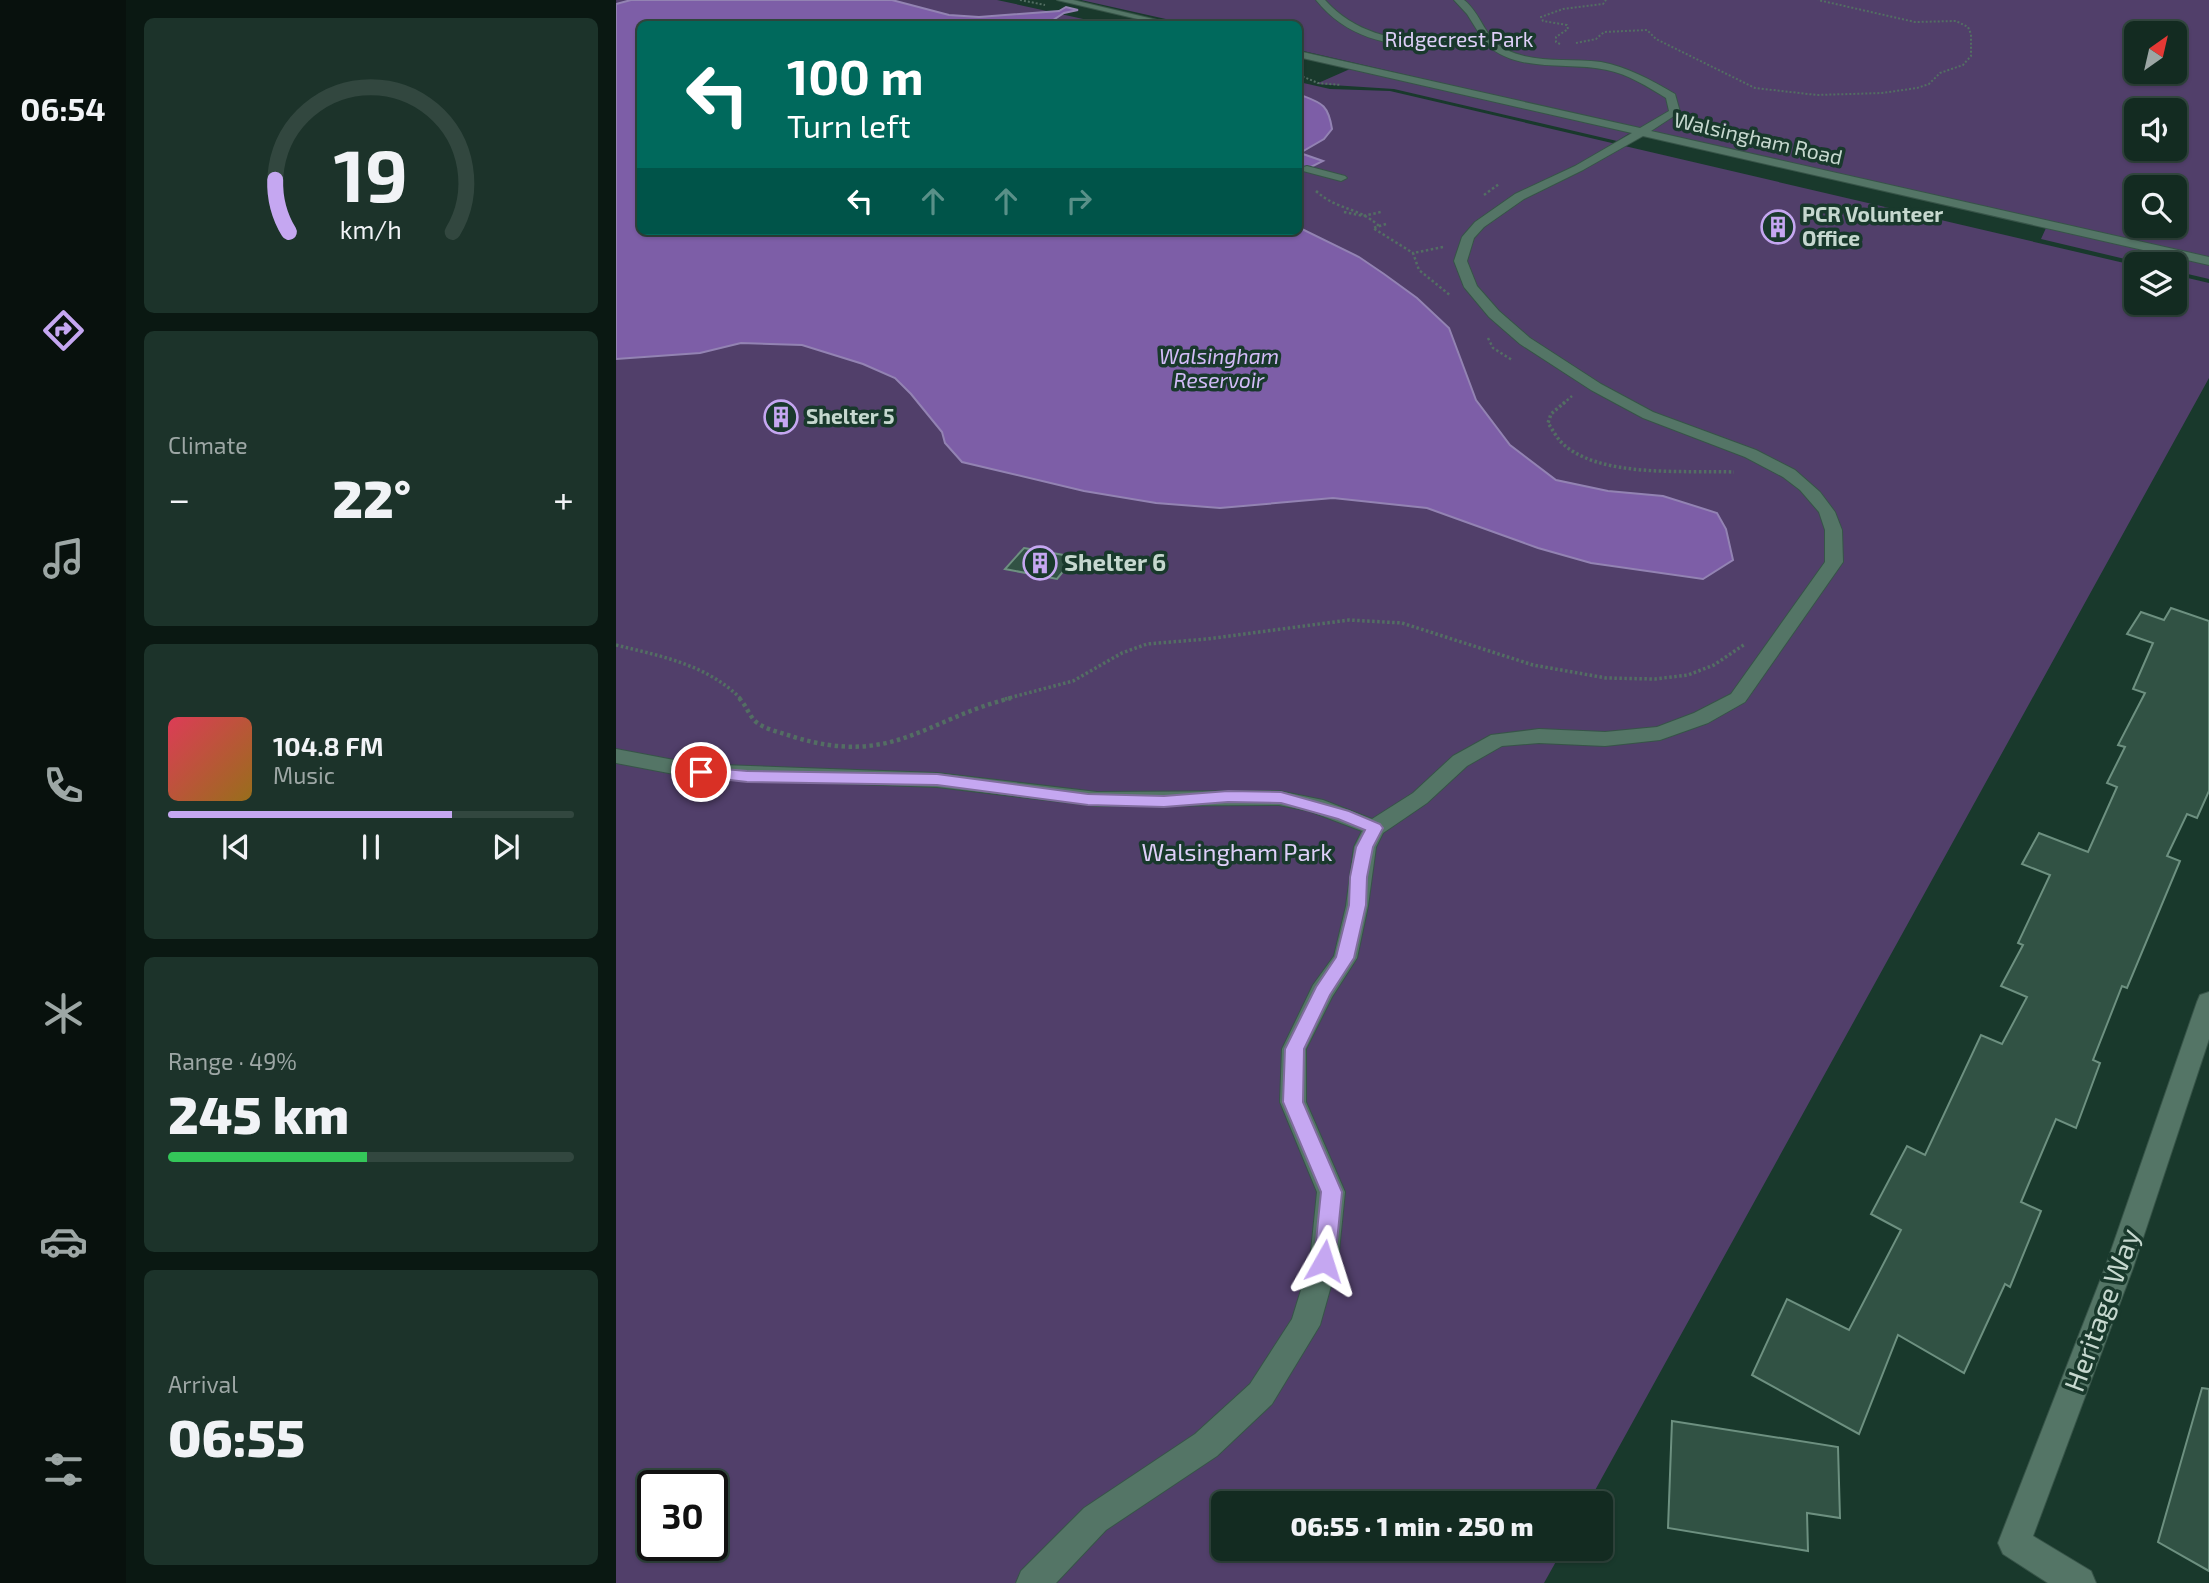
<!DOCTYPE html>
<meta charset="utf-8">
<style>
:root{--surface:#132b21;--page:#1c332a;--text:#f1f3f6;--muted:#9da7a5;--line:#32473f;--accent:#c5a7f1}
body{margin:0;font-family:"Exo 2",sans-serif;background:var(--page);color:var(--text);height:100vh;display:flex;flex-direction:column;font-size:26px;white-space:nowrap}
*{box-sizing:border-box;margin:0}
p{font-size:23px;color:var(--muted)}
.icon{flex:none;width:38px;height:38px;fill:none;stroke:currentColor;stroke-width:2;stroke-linecap:round;stroke-linejoin:round}
.map{position:relative;flex:1;overflow:hidden}
.details{display:flex;flex-direction:column;gap:18px;padding:18px;background:#0a1812;width:490px}
.details>*{flex:none}
.guide{position:absolute;left:21px;top:21px;width:665px;height:214px;border-radius:10px;box-shadow:0 2px 5px #0004,0 0 0 2px var(--line);background:#00695c;color:#fff;overflow:hidden}
.needle{width:46px;rotate:34deg}
.tools{position:absolute;left:1508px;top:21px;display:grid;gap:14px}
.tools a{display:grid;place-items:center;width:63px;height:63px;border-radius:10px;background:var(--surface);box-shadow:0 2px 5px #0004,0 0 0 2px var(--line);font-size:35px}
.speed{position:absolute;left:21px;top:1470px;display:flex;gap:14px;font-size:35px;font-weight:700;text-align:center}
.speed>*{display:grid;place-content:center;width:91px;height:91px;border-radius:50%;background:var(--surface);box-shadow:0 2px 5px #0004,0 0 0 2px var(--line);line-height:1}
.speed .limit{border:4px solid #111;border-radius:10px;background:#fff;color:#111}
.pin{position:absolute;display:grid;place-items:center;width:60px;height:60px;color:#fff;margin:-30px;border:4px solid #fff;border-radius:50%;box-shadow:0 2px 7px #0007}
.me{position:absolute;width:77px;margin:-38px;rotate:6deg;stroke-linejoin:round;filter:drop-shadow(0 0 5px #0008)}
.turn{display:flex;align-items:center;gap:24px;height:147px;padding:0 35px;font-size:32px}
.turn .icon{width:91px;height:91px;stroke-width:2.5}
.turn b{display:block;font-size:49px;line-height:60px}
.lanes{display:flex;align-items:center;height:66px;padding:0 35px;background:#0003;justify-content:center;gap:35px;direction:ltr}
.lanes .off{opacity:.35}
.big{font-size:52px;font-weight:800;line-height:1.1}
.details .widget{flex:1;display:flex;flex-direction:column;justify-content:center;gap:10px;min-width:0;padding:0 24px;border-radius:10px;background:var(--page)}
.details .dial{align-items:center;gap:0}
.dial svg{height:182px;overflow:visible;fill:none;stroke:var(--line);stroke-width:7;stroke-linecap:round;text-anchor:middle}
.dial text{fill:var(--text);stroke:none}
.song{display:flex;align-items:center;gap:21px}
.cover{width:84px;height:84px;border-radius:10px;background:linear-gradient(135deg,hsl(350 70% 55%),hsl(40 70% 35%))}
.played{height:7px;border-radius:4px;background:linear-gradient(90deg,var(--accent) 70%,var(--line) 70%)}
.keys{display:flex;justify-content:space-around;direction:ltr}
.heat{display:flex;justify-content:space-between;align-items:center;font-size:38px;direction:ltr}
.charge{height:10px;border-radius:5px;background:linear-gradient(90deg,#34c759 49%,var(--line) 0)}
.trip{position:absolute;left:595px;top:1491px;width:402px;height:70px;border-radius:10px;background:var(--surface);box-shadow:0 2px 5px #0004,0 0 0 2px var(--line);font-weight:800;line-height:70px;text-align:center}
main{display:flex;flex:1;min-height:0}
.dock{display:flex;flex-direction:column;width:126px;justify-content:space-around;align-items:center;background:#08110d;color:var(--muted)}
.dock .icon{width:49px;height:49px}
.dock .current{color:var(--accent)}
.dock b{font-size:32px;color:var(--text)}
.map>svg:first-child{display:block}
.green{fill:#513f6a;fill-rule:evenodd}
.water{fill:#7d5ea7;stroke:#9383b3;stroke-width:2}
.building{fill:#315244;stroke:#6d9080;stroke-width:2}
.lines{fill:none;stroke-linecap:round;stroke-linejoin:round}
.minor-casing{stroke:#375448;stroke-width:2}
.path-far3{stroke:#536e63;stroke-width:2;stroke-dasharray:2 2;stroke-linecap:butt}
.path-far2{stroke:#536e63;stroke-width:2.5;stroke-dasharray:2.5 2.5;stroke-linecap:butt}
.path-far1{stroke:#536e63;stroke-width:3.5;stroke-dasharray:2.5 2.5;stroke-linecap:butt}
.path{stroke:#536e63;stroke-width:4.5;stroke-dasharray:3.5 3.5;stroke-linecap:butt}
.minor{fill:#547566;fill-rule:evenodd}
.route{fill:#c5a7f1;stroke:#806d9d;stroke-width:2}
.labels{text-anchor:middle;stroke-width:7;stroke-linejoin:round;paint-order:stroke}
.far-park-label{font-size:21px;fill:#decff8;stroke:#19392c}
.far-street-label{font-size:21px;fill:#c6d8cf;stroke:#19392c}
.far-poi-label{font-size:21px;font-weight:bold;fill:#c6d8cf;stroke:#19392c;text-anchor:start}
.far-water-label{font-size:21px;font-style:italic;fill:#d3bcf8;stroke:#19392c}
.poi-label{font-size:24px;font-weight:bold;fill:#c6d8cf;stroke:#19392c;text-anchor:start}
.park-label{font-size:24px;fill:#decff8;stroke:#19392c}
.near-street-label{font-size:28px;fill:#c6d8cf;stroke:#19392c}
</style>
<main>
<nav class="dock">
<b>06:54</b>
<svg class="icon current" aria-label="directions" viewBox="0 0 24 24"><path d="M12 3l9 9-9 9-9-9zM9 14v-3h6M13 9l2 2-2 2"/></svg>
<svg class="icon" aria-label="music" viewBox="0 0 24 24"><path d="M9 18V5l10-2v13"/><circle cx="6" cy="18" r="3"/><circle cx="16" cy="16" r="3"/></svg>
<svg class="icon" aria-label="phone" viewBox="0 0 24 24"><path d="M5 4h4l2 5-3 2q2 4 5 5l2-3 5 2v4C11 20 4 13 5 4z"/></svg>
<svg class="icon" aria-label="climate" viewBox="0 0 24 24"><path d="M12 3v18M4 7l16 10M4 17L20 7"/></svg>
<svg class="icon" aria-label="car" viewBox="0 0 24 24"><path d="M5 17H2v-5l4-1 3-4h7l3 4 3 1v5h-3M9 17h6M6 11h13"/><circle cx="7" cy="17" r="2"/><circle cx="17" cy="17" r="2"/></svg>
<svg class="icon" aria-label="filters" viewBox="0 0 24 24"><path d="M4 7h16M4 17h16"/><circle cx="9" cy="7" r="2"/><circle cx="15" cy="17" r="2"/></svg>
</nav>
<section class="details">
<div class="widget dial"><svg viewBox="0 0 100 80">
<path d="M14 69A42 42 0 1 1 86 69"/>
<path d="M14 69A42 42 0 0 1 8 46" stroke="#c5a7f1"/>
<text x="50" y="56" font-size="32" font-weight="700">19</text>
<text x="50" y="72" font-size="11">km/h</text>
</svg></div>
<div class="widget"><p>Climate</p>
<div class="heat"><a>−</a><b class="big">22°</b><a>+</a></div>
</div>
<div class="widget">
<div class="song"><i class="cover"></i><div><b>104.8 FM</b><p>Music</p></div></div>
<div class="played"></div>
<div class="keys"><svg class="icon" aria-label="previous" viewBox="0 0 24 24"><path d="M18 5L8 12l10 7zM5 5v14"/></svg><svg class="icon" aria-label="pause" viewBox="0 0 24 24"><path d="M8 5v14M16 5v14"/></svg><svg class="icon" aria-label="next" viewBox="0 0 24 24"><path d="M6 5l10 7-10 7zM19 5v14"/></svg></div>
</div>
<div class="widget"><p>Range · 49%</p><b class="big">245 km</b><div class="charge"></div></div>
<div class="widget"><p>Arrival</p><b class="big">06:55</b></div>
</section>
<div class="map">
<svg width="1593" height="1583" viewBox="0 0 1593 1583">
<rect width="100%" height="100%" fill="#19392c"/>
<g class="green">
<path d="M0,0H381L490,24H24V231H682L683,82L714,89L774,91L1521,266V303H1559V275L1593,283V378L972,1503H607V1549H947L928,1583H0ZM37,1486H96V1545H37Z"/>
<path d="M465,0H1593V260L683,50L682,24H572ZM1521,33H1559V72H1521ZM1521,110H1559V149H1521ZM1521,187H1559V226H1521Z"/>
<polygon points="734,69 1014,133 1001,141 778,89 700,84"/>
<polygon points="1430,228 1593,265 1593,279 1559,271 1559,264 1530,264 1425,239"/>
</g>
<g class="water">
<polygon points="15,0 276,0 333,15 363,17 443,11 450,7 462,10 448,13 431,24 24,24 24,231 682,231 684,228 743,257 768,274 801,298 833,328 860,400 894,445 940,480 992,491 1047,496 1101,513 1110,529 1117,560 1087,579 975,563 922,548 811,508 717,498 604,508 540,503 468,491 346,462 329,443 326,432 295,394 279,378 247,364 186,345 125,343 84,353 0,359 0,4"/>
<path d="M682,94C705,103 712,103 716,129L708,139L684,153L707,161L687,171L683,170Z"/>
</g>
<g class="building">
<polygon points="408,548 459,557 441,579 389,569"/>
<polygon points="1555,608 1593,621 1593,791 1581,818 1571,814 1551,856 1564,861 1511,988 1506,986 1477,1060 1484,1063 1460,1128 1440,1119 1405,1202 1425,1211 1394,1287 1389,1284 1348,1373 1282,1335 1243,1434 1136,1375 1171,1299 1233,1330 1285,1230 1255,1214 1291,1146 1309,1155 1365,1035 1386,1044 1411,997 1385,986 1407,945 1402,943 1434,875 1406,864 1423,833 1472,852 1501,787 1491,783 1509,747 1502,745 1529,693 1517,689 1537,643 1511,634 1525,612 1548,620"/>
<polygon points="1586,1388 1593,1389 1593,1571 1542,1542"/>
<polygon points="1056,1421 1222,1447 1224,1518 1191,1513 1192,1551 1052,1528"/>
</g>
<g class="lines">
<defs>
<g id="minor">
<polygon points="441,0 457,0 558,24 543,24"/>
<path d="M700,0H709C749,45 809,44 866,38L851,14L838,0H848C865,13 869,39 889,49C918,64 953,58 985,62C1012,67 1035,80 1059,94L1064,112L1035,131L1593,257V265L1027,136L967,170L908,199L868,227L858,238L851,261L861,286L883,311L914,338L985,384L1037,412L1140,450L1179,470L1204,492L1219,512L1226,530L1227,562L1129,702L1092,723L1044,740L989,746L923,743L886,746L851,766L811,803L767,833L760,847L752,906L741,958L716,997L690,1049V1102L729,1192L722,1261L704,1325L656,1404L601,1456L490,1530L440,1583H400L405,1571L468,1508L579,1434L634,1384L676,1319L694,1261L701,1192L664,1102L666,1049L697,985L718,956L730,906L738,847L746,831L693,811L663,805L481,806L321,787L79,778L0,763V749L79,764L321,773L481,792L663,791L707,800L756,819L797,793L837,756L875,735L923,729L989,732L1041,727L1078,713L1115,694L1209,562V530L1203,512L1184,490L1167,477L1129,457L1027,418L975,390L904,344L873,317L848,287L838,261L846,237L859,222L899,194L959,166L1016,133L682,57V51L1024,128L1053,111L1050,98C1032,87 1012,74 991,70C952,61 900,74 869,43C809,50 741,52 700,0Z"/>
<polygon points="691,166 729,176 731,178 725,181 687,171 687,167"/>
<polygon points="1593,992 1593,1039 1517,1268 1417,1536 1475,1571 1480,1583 1432,1583 1387,1554 1382,1543 1489,1268 1581,1002 1584,995"/>
</g>
</defs>
<use href="#minor" class="minor-casing"/>
<g class="path-far3">
<polyline points="404,0 429,5"/>
<polyline points="960,43 980,39 988,32 1031,30 1040,39 1139,88 1201,95 1266,93 1301,88 1313,84 1324,73 1347,65 1355,56 1355,34 1352,27 1340,21 1299,22 1202,0"/>
<polyline points="944,44 940,42 940,37 952,29 951,25 927,21 925,17 947,9 987,4 990,0"/>
<polyline points="683,75 702,83 725,85"/>
</g>
<g class="path-far2">
<path d="M700,191C722,211 741,206 763,226"/>
<polyline points="868,195 883,184"/>
<polyline points="728,212 747,216 765,212"/>
<polyline points="770,224 757,228 797,253"/>
<polyline points="827,247 797,253 803,270 835,296"/>
<polyline points="872,338 877,348 896,360"/>
<polyline points="947,404 956,396"/>
</g>
<g class="path-far1">
<path d="M949,402L935,414L932,423C936,429 940,436 944,441C980,479 1070,470 1118,472"/>
<path d="M0,645C45,656 92,665 125,699"/>
<polyline points="389,699 457,681 506,653 531,644 591,639 733,620 786,623 917,665 990,678 1039,679 1072,675 1098,665 1129,644"/>
</g>
<path class="path" d="M123,698C130,705 132,713 138,720C146,729 167,733 178,737C277,767 308,720 395,698"/>
<use href="#minor" class="minor"/>
</g>
<polygon class="route" points="85,767 131,771 321,774 472,794 548,796 612,791 665,792 733,811 764,824 767,828 757,847 751,877 750,905 738,958 714,995 688,1049 687,1102 726,1192 719,1261 716,1268 708,1271 701,1268 698,1261 705,1192 667,1102 669,1049 700,987 720,957 733,905 734,877 740,847 749,830 722,819 665,803 612,802 548,807 472,805 321,785 131,782 80,776 77,772 80,768"/>
<defs>
<symbol id="building-ring" viewBox="-11 -11 22 22"><circle r="9.5" fill="#19392c" stroke="#c5a7f1" stroke-width="1.5"/><path d="M-4-6H4V6H1V3H-1V6H-4ZM-2.5-4.3h1.7v1.8h-1.7ZM.8-4.3h1.7v1.8H.8ZM-2.5-1h1.7V.8h-1.7ZM.8-1h1.7V.8H.8Z" fill="#c5a7f1"/></symbol>
</defs>
<g fill-rule="evenodd">
<use href="#building-ring" x="1143" y="208" width="38" height="38"/>
<use href="#building-ring" x="146" y="398" width="38" height="38"/>
<use href="#building-ring" x="405" y="544" width="38" height="38"/>
</g>
<g class="labels">
<g class="far-park-label">
<text x="843" y="47">Ridgecrest Park</text>
</g>
<g class="far-street-label">
<text transform="translate(1142 139) rotate(13)" y="7">Walsingham Road</text>
</g>
<g class="far-poi-label">
<text x="1186" y="222">PCR Volunteer<tspan x="1186" dy="24">Office</tspan></text>
<text x="190" y="424">Shelter 5</text>
</g>
<g class="far-water-label">
<text x="603" y="364">Walsingham<tspan x="603" dy="24">Reservoir</tspan></text>
</g>
<g class="poi-label">
<text x="448" y="571">Shelter 6</text>
</g>
<g class="park-label">
<text x="621" y="861">Walsingham Park</text>
</g>
<g class="near-street-label">
<text transform="translate(1486 1310) rotate(-70)" y="10">Heritage Way</text>
</g>
</g>
</svg>
<div class="tools">
<a><svg class="needle" viewBox="-14 -14 28 28"><path d="M0-13l5 13h-10z" fill="#e53935"/><path d="M0 13l5-13h-10z" fill="#9da7a5"/></svg></a>
<a><svg class="icon" aria-label="sound" viewBox="0 0 24 24"><path d="M4 9h4l5-4v14l-5-4H4zM17 9q2 3 0 6"/></svg></a>
<a><svg class="icon" aria-label="search" viewBox="0 0 24 24"><circle cx="10" cy="10" r="6"/><path d="M15 15l6 6"/></svg></a>
<a><svg class="icon" aria-label="layers" viewBox="0 0 24 24"><path d="M12 4l9 5-9 5-9-5zM3 14l9 5 9-5"/></svg></a>
</div>
<div class="speed"><div class="limit">30</div></div>
<div class="pin" style="left:85px;top:772px;background:#d93025"><svg class="icon" aria-label="arrive" viewBox="0 0 24 24"><path d="M6 21V4h12l-3 4 3 4H6"/></svg></div>
<svg class="me" style="left:708px;top:1261px" viewBox="-20 -20 40 40"><path d="M0-17L14 15 0 8-14 15z" fill="#c5a7f1" stroke="#fff" stroke-width="4"/></svg>
<div class="trip">06:55 · 1 min · 250 m</div>
<div class="guide">
<div class="turn"><svg class="icon" aria-label="left" viewBox="0 0 24 24"><path d="M17 20v-9H6M10 6l-5 5 5 5"/></svg><div><b>100 m</b>Turn left</div></div>
<div class="lanes"><svg class="icon" aria-label="left" viewBox="0 0 24 24"><path d="M17 20v-9H6M10 6l-5 5 5 5"/></svg><svg class="icon off" aria-label="ahead" viewBox="0 0 24 24"><path d="M12 20V5M6 11l6-6 6 6"/></svg><svg class="icon off" aria-label="ahead" viewBox="0 0 24 24"><path d="M12 20V5M6 11l6-6 6 6"/></svg><svg class="icon off" aria-label="right" viewBox="0 0 24 24"><path d="M7 20v-9h11M14 6l5 5-5 5"/></svg></div>
</div>
</div>
</main>
